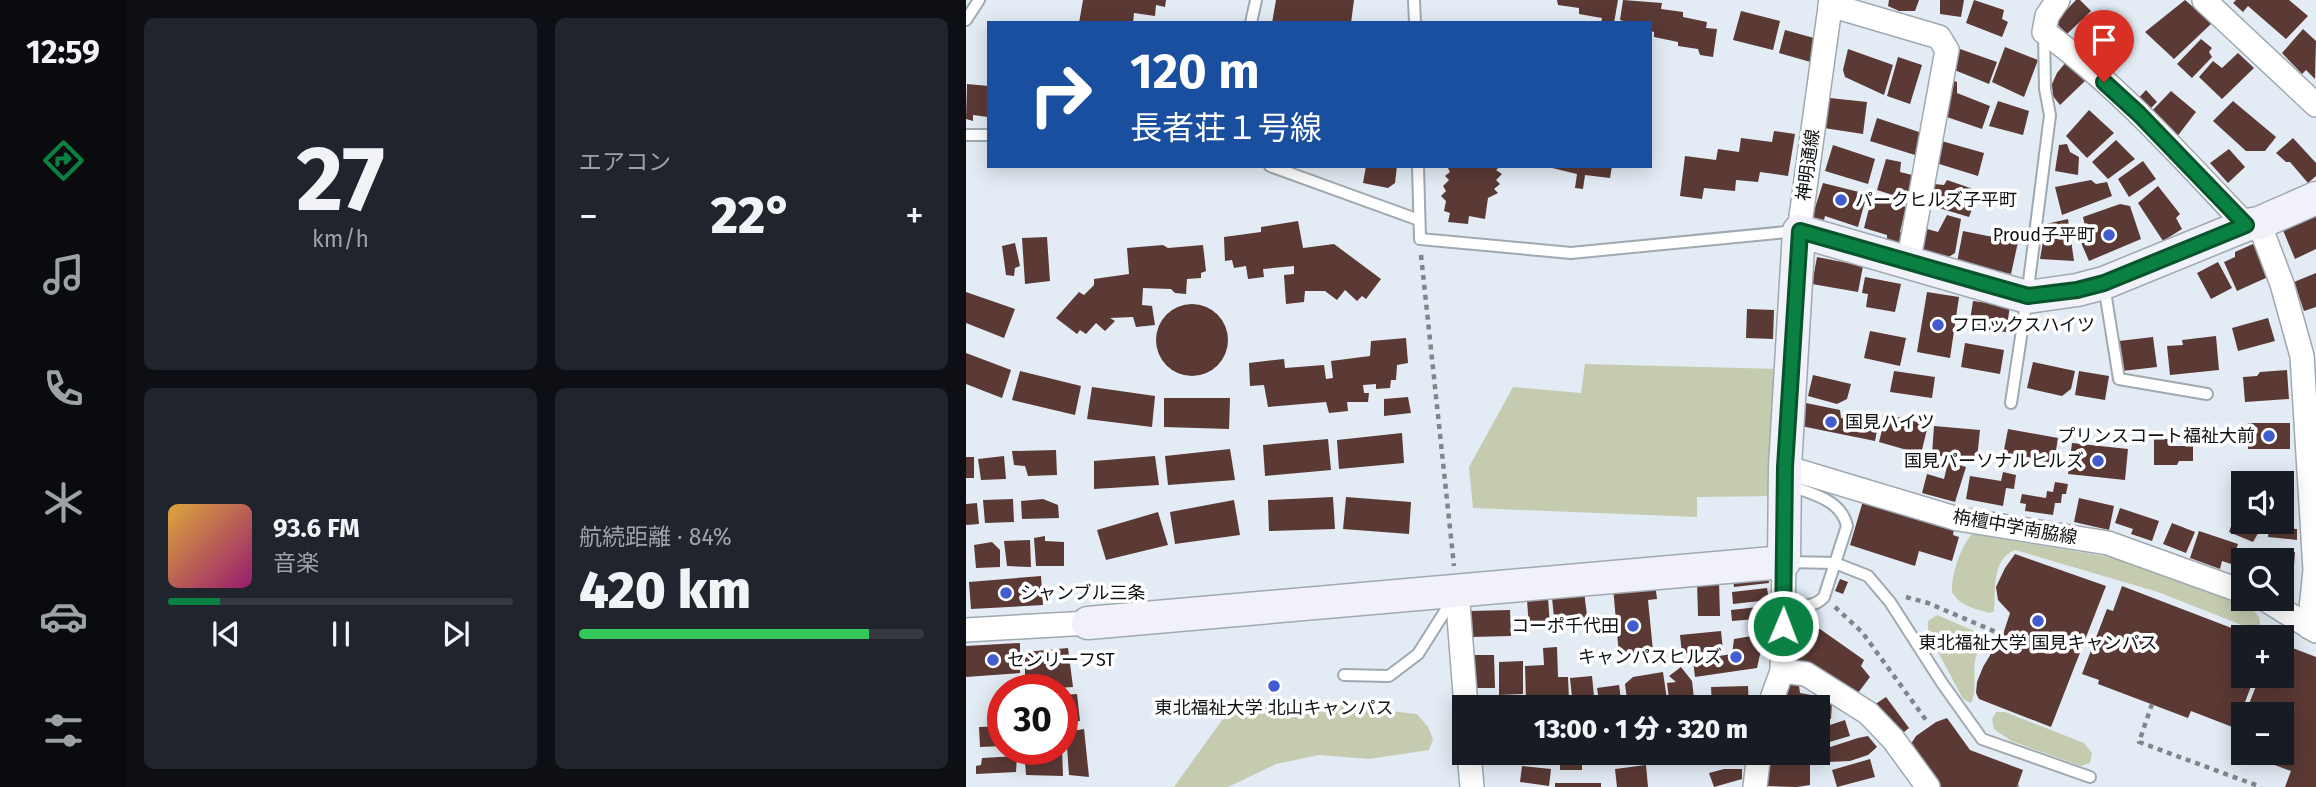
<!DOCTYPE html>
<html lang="ja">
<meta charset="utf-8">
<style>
:root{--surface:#171b24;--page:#20242c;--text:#f1f3f6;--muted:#9ea1a6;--line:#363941;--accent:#0b8043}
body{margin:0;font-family:"Fira Sans","Noto Sans JP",sans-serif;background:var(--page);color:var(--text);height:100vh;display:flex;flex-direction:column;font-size:26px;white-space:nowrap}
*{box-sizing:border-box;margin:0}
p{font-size:23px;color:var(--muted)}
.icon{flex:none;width:38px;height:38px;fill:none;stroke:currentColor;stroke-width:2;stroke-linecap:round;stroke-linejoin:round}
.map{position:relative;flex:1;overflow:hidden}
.drawer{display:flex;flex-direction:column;gap:18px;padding:18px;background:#0d0f14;width:840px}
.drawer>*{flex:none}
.guide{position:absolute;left:21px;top:21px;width:665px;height:147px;border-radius:0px;box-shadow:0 4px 18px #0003;background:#1a4fa0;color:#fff;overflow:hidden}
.controls{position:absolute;left:1265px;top:471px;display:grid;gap:14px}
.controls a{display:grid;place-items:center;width:63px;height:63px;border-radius:0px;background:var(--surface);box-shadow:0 4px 18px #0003;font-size:35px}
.speed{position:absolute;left:21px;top:674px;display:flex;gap:14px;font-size:35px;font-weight:700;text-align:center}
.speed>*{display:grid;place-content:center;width:91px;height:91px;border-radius:50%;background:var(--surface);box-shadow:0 4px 18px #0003;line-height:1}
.speed .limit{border:10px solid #d22;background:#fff;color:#111}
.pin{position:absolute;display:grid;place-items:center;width:60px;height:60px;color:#fff;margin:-72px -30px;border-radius:50% 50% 50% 0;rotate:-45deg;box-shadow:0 0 7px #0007}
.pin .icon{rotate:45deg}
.me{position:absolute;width:77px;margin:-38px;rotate:1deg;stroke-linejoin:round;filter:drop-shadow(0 0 5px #0008)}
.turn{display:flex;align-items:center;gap:24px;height:147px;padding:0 28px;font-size:32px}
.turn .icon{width:91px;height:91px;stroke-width:2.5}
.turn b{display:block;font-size:49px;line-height:60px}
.big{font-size:52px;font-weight:800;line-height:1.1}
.drawer .tile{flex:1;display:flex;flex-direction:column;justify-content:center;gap:10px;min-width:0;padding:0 24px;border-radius:10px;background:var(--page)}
.drawer .dial{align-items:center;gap:0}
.dial b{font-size:91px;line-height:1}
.song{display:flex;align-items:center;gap:21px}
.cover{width:84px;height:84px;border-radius:10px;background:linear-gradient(135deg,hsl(40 70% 55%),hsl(320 70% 35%))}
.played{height:7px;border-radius:4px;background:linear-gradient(90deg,var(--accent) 15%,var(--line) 15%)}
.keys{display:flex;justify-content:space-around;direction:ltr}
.heat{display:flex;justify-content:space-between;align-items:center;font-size:38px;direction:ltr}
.charge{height:10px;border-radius:5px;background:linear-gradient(90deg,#34c759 84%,var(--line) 0)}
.drawer .tiles{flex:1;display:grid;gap:18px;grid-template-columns:repeat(2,1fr)}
.trip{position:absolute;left:486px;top:695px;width:378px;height:70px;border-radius:0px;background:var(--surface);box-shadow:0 4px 18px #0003;font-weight:800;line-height:70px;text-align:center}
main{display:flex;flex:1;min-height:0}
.menu{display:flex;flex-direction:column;width:126px;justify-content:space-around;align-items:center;background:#090b0e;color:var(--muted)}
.menu .icon{width:49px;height:49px}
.menu .current{color:var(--accent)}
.menu b{font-size:32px;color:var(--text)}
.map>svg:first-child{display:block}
.green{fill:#c4cbaf}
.building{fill:#5b3935}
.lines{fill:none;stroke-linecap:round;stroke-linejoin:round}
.lane-casing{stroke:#9fa9b0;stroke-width:14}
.street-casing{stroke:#9fa9b0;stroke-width:26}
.secondary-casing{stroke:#9fa9b0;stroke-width:35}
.path{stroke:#7f868b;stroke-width:4.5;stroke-dasharray:5 5;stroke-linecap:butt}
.lane{stroke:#fff;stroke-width:10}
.street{stroke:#fff;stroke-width:23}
.secondary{stroke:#f1f1f9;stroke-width:32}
.route-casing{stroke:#07532c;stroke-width:18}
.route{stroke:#0b8043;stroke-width:12}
.poi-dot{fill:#405cce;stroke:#fff;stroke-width:2.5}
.labels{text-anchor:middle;stroke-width:7;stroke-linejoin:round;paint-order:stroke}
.street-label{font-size:18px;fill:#0e1214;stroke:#fff}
.poi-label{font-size:18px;fill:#0e1214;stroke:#fff;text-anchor:start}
</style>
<main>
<nav class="menu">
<b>12:59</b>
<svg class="icon current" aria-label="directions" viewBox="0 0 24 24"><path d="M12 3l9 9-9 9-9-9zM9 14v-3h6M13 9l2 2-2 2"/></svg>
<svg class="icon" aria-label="music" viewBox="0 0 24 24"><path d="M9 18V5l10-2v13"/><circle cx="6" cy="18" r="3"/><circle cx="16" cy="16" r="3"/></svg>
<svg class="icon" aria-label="phone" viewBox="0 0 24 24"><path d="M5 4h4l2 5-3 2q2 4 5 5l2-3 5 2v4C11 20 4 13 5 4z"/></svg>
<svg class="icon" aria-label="climate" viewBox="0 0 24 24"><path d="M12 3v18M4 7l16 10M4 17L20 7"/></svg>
<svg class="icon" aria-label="car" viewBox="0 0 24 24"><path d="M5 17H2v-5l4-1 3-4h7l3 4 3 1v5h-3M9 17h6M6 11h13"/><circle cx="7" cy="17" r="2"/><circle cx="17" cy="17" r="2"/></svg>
<svg class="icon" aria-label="filters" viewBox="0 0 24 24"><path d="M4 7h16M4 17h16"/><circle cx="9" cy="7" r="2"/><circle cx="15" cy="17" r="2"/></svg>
</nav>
<section class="drawer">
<div class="tiles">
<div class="tile dial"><b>27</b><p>km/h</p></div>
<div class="tile"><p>エアコン</p>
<div class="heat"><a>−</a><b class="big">22°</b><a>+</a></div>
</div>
<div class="tile">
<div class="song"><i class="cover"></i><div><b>93.6 FM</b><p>音楽</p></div></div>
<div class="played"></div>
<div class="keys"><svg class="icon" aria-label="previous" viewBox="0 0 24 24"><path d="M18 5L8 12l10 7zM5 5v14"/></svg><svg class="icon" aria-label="pause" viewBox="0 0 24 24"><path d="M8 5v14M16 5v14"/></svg><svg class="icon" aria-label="next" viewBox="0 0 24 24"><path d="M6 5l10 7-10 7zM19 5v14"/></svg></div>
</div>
<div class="tile"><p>航続距離 · 84%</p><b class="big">420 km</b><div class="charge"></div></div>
</div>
</section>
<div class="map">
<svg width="1350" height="787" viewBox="0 0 1350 787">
<rect width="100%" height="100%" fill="#e3ecf5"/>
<g class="green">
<polygon points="619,364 816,369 811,496 731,497 731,517 507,508 503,467 547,387 615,393"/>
<path d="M1006,534L1150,558L1286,609L1293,617L1295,629L1291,631L1192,592L1049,550C1025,559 1030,591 1028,611L1024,613C1009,609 994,606 986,592C985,575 995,546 1006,534Z"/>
<path d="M971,615L1013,633C1019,644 1011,650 1009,661C1007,674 1011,692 1005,703L997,699L962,633V621Z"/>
<polygon points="369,705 451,714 462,727 467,739 463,750 403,759 353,755 310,764 262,787 208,787 256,720 275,711 296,707"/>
<polygon points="1030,712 1039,712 1118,743 1126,753 1124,763 1115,766 1045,741 1028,729 1026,719"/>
</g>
<g class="building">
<polygon points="117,0 200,0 199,7 190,5 189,16 168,13 167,23 113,23"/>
<polygon points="310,0 388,0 385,23 306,23"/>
<polygon points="591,0 652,0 648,23 635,23 636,18 613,14 613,8 592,5"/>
<polygon points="657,0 696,3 695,9 717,12 717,17 741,22 740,28 751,29 747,57 734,55 732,49 712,46 712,42 688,37 688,32 684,31 684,23 665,23 654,20"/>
<polygon points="923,0 953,0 949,11 933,11 922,6"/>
<polygon points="974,0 998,0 995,17 974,14"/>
<polygon points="1008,0 1038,10 1036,19 1042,22 1036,37 1000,23"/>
<polygon points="1110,0 1114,0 1125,11 1101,34 1089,22"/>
<polygon points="1219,0 1246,23 1208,59 1179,32"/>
<polygon points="1270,0 1323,0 1342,16 1320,39 1282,6 1277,12 1267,3"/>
<polygon points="775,11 814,21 807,50 767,40"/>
<polygon points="1133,12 1150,28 1122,56 1117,49 1123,37 1116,27"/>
<polygon points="1337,29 1350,41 1349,79 1340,70 1336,74 1316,53"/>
<polygon points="819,30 855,40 848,63 813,53"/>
<polygon points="1150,35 1165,49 1140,72 1125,57"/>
<polygon points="1235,39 1246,48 1243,52 1246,57 1226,78 1211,64"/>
<polygon points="1039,47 1072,60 1058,97 1026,82"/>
<polygon points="882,49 927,65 918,95 879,77 877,70"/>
<polygon points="994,49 1031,62 1023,84 986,69"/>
<polygon points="1272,53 1288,68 1256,99 1233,77 1247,61 1256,68"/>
<polygon points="932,57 956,65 944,104 921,96"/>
<polygon points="1100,62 1119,81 1094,105 1087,96 1086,84 1091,73"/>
<polygon points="982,79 991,82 991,93 1024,106 1016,129 975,115"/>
<polygon points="1,84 23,86 22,117 7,115 7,121 0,119"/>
<polygon points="1180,90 1191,102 1180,113 1168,103"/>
<polygon points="1205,91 1230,112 1210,138 1183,114"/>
<polygon points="864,98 901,102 897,134 858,128"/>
<polygon points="1032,101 1063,111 1057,135 1023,126"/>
<polygon points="1267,101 1310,137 1299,151 1280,151 1247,121"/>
<polygon points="1123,110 1148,133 1121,158 1100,136"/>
<polygon points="911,118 956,133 949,155 904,141"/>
<polygon points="808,131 829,134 822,176 794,172 792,182 770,180 769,191 738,188 736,199 714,196 719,156 750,160 752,149 773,152 775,138 806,142"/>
<polygon points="1327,138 1350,163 1350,176 1342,183 1324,162 1320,162 1310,153"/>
<polygon points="972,140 1018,153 1012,176 970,163"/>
<polygon points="1150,140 1169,159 1142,179 1126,162"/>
<polygon points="1101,144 1104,152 1113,157 1112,175 1089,171 1093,145"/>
<polygon points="867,145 909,159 902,184 859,171"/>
<polygon points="1263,149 1279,167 1262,183 1244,163"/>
<polygon points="920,159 935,162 934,172 950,176 945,201 911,190"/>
<polygon points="1177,161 1190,179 1163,197 1152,179"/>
<polygon points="400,166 431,166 429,183 422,188 397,183"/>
<polygon points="481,166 535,166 530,170 536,174 530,180 534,184 528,189 532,193 522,198 519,219 503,216 502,224 482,222 484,213 478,211 480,201 475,196 480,191 477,186 483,180 479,176 484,172"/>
<polygon points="578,166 646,166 644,178 619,175 617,189 609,188 611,174"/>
<polygon points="981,180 1013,191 1003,217 963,205 968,184 978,185"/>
<polygon points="1125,180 1130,184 1141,182 1146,196 1096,215 1089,187"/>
<polygon points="857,183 901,194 892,227 859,216 858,220 846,217"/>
<polygon points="1192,186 1214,214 1210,218 1216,229 1197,241 1172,203"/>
<polygon points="906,197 940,207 934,232 938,233 935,244 921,240 921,235 898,228"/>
<polygon points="1154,204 1164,206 1175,239 1123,261 1110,231 1119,226 1117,217"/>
<polygon points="981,215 995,219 989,253 981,258 957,250 961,229 972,232"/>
<polygon points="1350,215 1350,249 1329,259 1316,228"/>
<polygon points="1102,219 1108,261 1074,259 1080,224"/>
<polygon points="332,221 337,248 368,244 415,279 400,299 396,296 391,301 379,290 371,300 359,291 339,291 338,302 320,304 318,275 328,274 328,266 297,269 298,277 282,279 280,266 268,268 266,260 259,261 258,237 295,232 295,227"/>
<polygon points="997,231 1052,242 1045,274 991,262"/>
<polygon points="81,237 84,281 59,284 56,238"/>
<polygon points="49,243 54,266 49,268 48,276 40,275 36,246"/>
<polygon points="1287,244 1302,277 1271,291 1258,262 1269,257 1269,252"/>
<polygon points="197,245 202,248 237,245 240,271 235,273 235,278 221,279 220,294 209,293 205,289 177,288 176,305 186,306 189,325 170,327 167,317 144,318 149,321 139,331 130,323 120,334 114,330 111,334 90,318 113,292 118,295 128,285 128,279 163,274 161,248"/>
<polygon points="851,257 897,266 892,292 846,284"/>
<polygon points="1252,262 1266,288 1245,299 1231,273"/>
<polygon points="1350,273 1350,307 1338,311 1328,282"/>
<polygon points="899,277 935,284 929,312 900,307 902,294 896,293"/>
<polygon points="0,292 49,309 38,338 0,323"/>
<polygon points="961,292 993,297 984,358 951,352"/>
<polygon points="1007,301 1044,306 1040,332 1003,327"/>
<circle cx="226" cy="340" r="36"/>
<polygon points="781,309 808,310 807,339 780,338"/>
<polygon points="1302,318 1309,341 1272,351 1266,328"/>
<polygon points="904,331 940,338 934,366 898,358"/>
<polygon points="1250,336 1253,370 1204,375 1201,346 1217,345 1216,340"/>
<polygon points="1187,337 1191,367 1156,371 1153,341"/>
<polygon points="440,338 442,363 431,365 430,380 425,380 424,388 410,389 410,384 397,385 398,393 403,393 402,402 381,402 382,411 363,413 360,402 302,407 298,385 284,386 283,363 318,359 319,368 358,365 360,379 367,378 365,361 404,356 405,341"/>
<polygon points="999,343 1038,350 1034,374 995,367"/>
<polygon points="0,353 45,370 36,398 0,384"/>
<polygon points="1067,362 1109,371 1105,389 1096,396 1061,388"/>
<polygon points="1321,370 1323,399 1279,402 1277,377 1291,376 1294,372"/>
<polygon points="54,371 115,386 109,415 46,400"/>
<polygon points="928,371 969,377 966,398 924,392"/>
<polygon points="1113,371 1143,376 1139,400 1109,395"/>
<polygon points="847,375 885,384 881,399 871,404 842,396"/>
<polygon points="126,387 189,396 186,427 121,419"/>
<polygon points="442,397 445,413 418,416 418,399"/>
<polygon points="198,398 264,398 263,429 198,427"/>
<polygon points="840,403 874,410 875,418 912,425 909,441 835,426"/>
<polygon points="920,414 962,425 955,454 913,442"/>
<rect x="1282" y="423" width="42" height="26"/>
<polygon points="968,426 1014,430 1011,459 966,455"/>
<polygon points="1042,429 1092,438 1087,469 1036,460"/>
<polygon points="436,433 438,463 373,469 371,440"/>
<polygon points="362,439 365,470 299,476 297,445"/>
<polygon points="1188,439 1205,439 1205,446 1227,446 1227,461 1213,461 1211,465 1188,465"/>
<polygon points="1106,443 1162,449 1159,480 1102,474"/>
<polygon points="264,449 269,480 202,485 199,456"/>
<polygon points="90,450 91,475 62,476 59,466 48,465 46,451"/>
<polygon points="38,456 40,479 15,480 12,459"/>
<polygon points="189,456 193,485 128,489 128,461"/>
<rect x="0" y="457" width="8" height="21"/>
<polygon points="982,462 1000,467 989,502 956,493 961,474 978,479"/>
<polygon points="1037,472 1050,475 1048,489 1040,488 1037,506 1000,499 1004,476 1035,481"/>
<polygon points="1089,482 1102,484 1100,494 1096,494 1095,503 1089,503 1087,515 1059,511 1060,504 1054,503 1056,494 1080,498 1081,491 1087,492"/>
<polygon points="367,497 369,529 303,531 302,500"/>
<polygon points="380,497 445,502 443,534 377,529"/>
<polygon points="1113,498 1148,506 1143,530 1108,522"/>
<polygon points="47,499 48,522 19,523 17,500"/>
<polygon points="77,499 92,505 93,518 56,519 55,501"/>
<polygon points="268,500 274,535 209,544 204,512"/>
<polygon points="897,501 988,529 987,535 993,537 986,561 953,551 949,566 884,545"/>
<polygon points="11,503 13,524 0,525 0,504"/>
<polygon points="1154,508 1193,521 1186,541 1165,534 1167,529 1149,523"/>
<polygon points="192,512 202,545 140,560 131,530"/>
<polygon points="1268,518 1294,530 1287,542 1263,532"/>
<polygon points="1206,523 1229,532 1220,553 1197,544"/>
<polygon points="1303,527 1331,529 1331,540 1302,537"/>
<polygon points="1233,531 1272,544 1265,564 1256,561 1254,569 1224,558"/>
<polygon points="79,536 79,541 98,542 98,566 70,566 68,538"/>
<polygon points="64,540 65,567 41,566 38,541"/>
<polygon points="26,542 34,550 34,567 10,568 8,545"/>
<polygon points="1277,548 1329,552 1327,580 1316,579 1316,560 1276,560"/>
<polygon points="1049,554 1140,586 1085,727 1013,699 1010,693 1011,682 1017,667 1026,652 1032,650 1044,613 1032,600 1030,587 1039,568"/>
<polygon points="802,575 803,583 768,587 767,579"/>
<polygon points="75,576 77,605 5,609 3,582"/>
<polygon points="874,579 882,582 877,594 869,591"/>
<polygon points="731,581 753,581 754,616 732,616"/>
<polygon points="689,583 691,599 682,600 687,651 653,655 647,587"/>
<polygon points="1156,586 1289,637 1278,637 1278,676 1289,676 1269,728 1225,711 1222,718 1132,684 1133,680 1116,674 1141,609 1147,611"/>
<polygon points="801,588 803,600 767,604 766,592"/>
<polygon points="618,591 622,624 589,627 586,598"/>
<polygon points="582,598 584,626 563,627 561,600"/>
<polygon points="801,606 802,618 766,621 765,610"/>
<polygon points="544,610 545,636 505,637 504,611"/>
<polygon points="832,628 854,629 898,660 895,666 904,677 892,693 831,660"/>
<polygon points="755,631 757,650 716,654 714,635"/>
<polygon points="792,635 795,650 791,668 729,677 727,660 766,654 768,639"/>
<polygon points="54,643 54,673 0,677 0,646"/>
<polygon points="1316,644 1350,657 1350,787 1319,787 1325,771 1266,749 1277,720 1278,752 1316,752 1316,714 1279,714 1294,676 1316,676"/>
<polygon points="591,647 592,677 602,677 603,700 560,702 559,666 578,665 577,648"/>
<polygon points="102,648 107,687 73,689 73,681 59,681 59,652"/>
<polygon points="507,655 528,655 529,688 507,688"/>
<polygon points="557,661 557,694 533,695 533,662"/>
<polygon points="715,667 726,681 729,707 704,707 701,683 710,682 703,676"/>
<polygon points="697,672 702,707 662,707 659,684 667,677"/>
<polygon points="626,676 629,707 617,707 616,696 606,697 604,678"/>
<polygon points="824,679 832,679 834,693 856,697 866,702 865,719 852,718 852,707 813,707 814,695 821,696"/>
<polygon points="653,685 656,707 634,707 631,688"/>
<polygon points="782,686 783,707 746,707 745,687"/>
<polygon points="111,694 114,721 96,722 96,695"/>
<polygon points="920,697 943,728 932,737 908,705"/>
<polygon points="981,718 1004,750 1057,770 1051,787 972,787 943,747 950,736 970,722"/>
<polygon points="879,720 884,736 853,745 852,729"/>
<polygon points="37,726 37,746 14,747 13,727"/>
<polygon points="118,729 123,777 103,775 100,732"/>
<polygon points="902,736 911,747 902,755 884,761 861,762 858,749 892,738"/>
<polygon points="58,749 96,749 97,776 60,775"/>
<rect x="594" y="752" width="22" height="18"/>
<polygon points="685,752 733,752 733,755 685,760"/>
<polygon points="805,752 844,752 844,785 831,787 800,786 804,770"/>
<polygon points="51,756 50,772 10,774 10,766 15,765 16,758"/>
<polygon points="904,759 909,777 871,787 866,770"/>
<polygon points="680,765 682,787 651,787 649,769"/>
<polygon points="556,766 585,769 583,786 554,782"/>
<polygon points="758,769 776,769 776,779 748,787 743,773"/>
<rect x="589" y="783" width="46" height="4"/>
</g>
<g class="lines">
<defs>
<g id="lane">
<polyline points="448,0 449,23"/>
<polyline points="0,20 13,0"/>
<polyline points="285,23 290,0"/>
<polyline points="0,135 23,135"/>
<polyline points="304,166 453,220"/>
<polyline points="452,166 454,239 605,253 831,231"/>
<polyline points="1138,285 1153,379 1241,394"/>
<polyline points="1045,403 1061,297 1084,115 1079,89 1078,34"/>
<polyline points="821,562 869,563 902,576 924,602 976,683 1016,739 1124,777"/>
<path d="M818,604C833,605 847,609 858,597L881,526C875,499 845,494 823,485"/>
<polyline points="378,675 423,676 452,654 488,597"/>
</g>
<g id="street">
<path d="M1092,0L1081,16L1078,32C1154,87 1216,158 1280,225"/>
<polyline points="1238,0 1350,105"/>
<polyline points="864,5 973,37 981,50 942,264"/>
<polyline points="1293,223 1316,284 1336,356 1349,570 1343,627"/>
<polyline points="833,231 865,0"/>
<polyline points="819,467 992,519 1142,543 1278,592"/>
<polyline points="491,591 500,707"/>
<polyline points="1297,598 1350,631"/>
<polyline points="0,630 122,623"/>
<polyline points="816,671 840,674 902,713 927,739 962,787"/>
<polyline points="803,707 816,671 818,562"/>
<polyline points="503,752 506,787"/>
<polyline points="789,787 793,752"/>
</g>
<polyline id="secondary" points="122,623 818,562 819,467 833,231 1061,297 1111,290 1138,283 1280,225 1293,223 1350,198"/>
</defs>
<use href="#lane" class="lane-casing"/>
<use href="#street" class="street-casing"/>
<use href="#secondary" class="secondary-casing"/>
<g class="path">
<polyline points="455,255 488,566"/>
<polyline points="940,597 962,603 1037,635"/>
<polyline points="869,607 896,632 960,720"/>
<polyline points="1186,704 1173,742 1295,787"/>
<polyline points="1051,786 1052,787"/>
</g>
<use href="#lane" class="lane"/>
<use href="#street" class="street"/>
<use href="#secondary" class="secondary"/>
</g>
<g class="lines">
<defs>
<polyline id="route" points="817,626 819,467 834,231 1062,296 1111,290 1138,283 1280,225 1173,114 1138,82"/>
</defs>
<use href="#route" class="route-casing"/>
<use href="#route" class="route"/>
</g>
<g class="poi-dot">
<circle cx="875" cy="200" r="7"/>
<circle cx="1143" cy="235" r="7"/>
<circle cx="972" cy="325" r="7"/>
<circle cx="865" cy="422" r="7"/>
<circle cx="1303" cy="436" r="7"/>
<circle cx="1132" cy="461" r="7"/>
<circle cx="40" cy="593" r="7"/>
<circle cx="1072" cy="621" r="7"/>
<circle cx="667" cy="626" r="7"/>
<circle cx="770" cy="657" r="7"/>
<circle cx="27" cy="660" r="7"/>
<circle cx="308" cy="686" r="7"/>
</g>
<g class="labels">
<g class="street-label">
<text transform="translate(842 165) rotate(-82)" y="6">神明通線</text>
<text transform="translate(1049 527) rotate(10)" y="6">栴檀中学南脇線</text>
</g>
<g class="poi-label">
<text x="889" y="206">パークヒルズ子平町</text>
<text x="1129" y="241" text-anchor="end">Proud子平町</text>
<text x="986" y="331">フロックスハイツ</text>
<text x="879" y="428">国見ハイツ</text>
<text x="1289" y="442" text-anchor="end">プリンスコート福祉大前</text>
<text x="1118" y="467" text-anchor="end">国見パーソナルヒルズ</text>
<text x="54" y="599">シャンブル三条</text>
<text x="653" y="632" text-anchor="end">コーポ千代田</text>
<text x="1072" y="649" text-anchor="middle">東北福祉大学 国見キャンパス</text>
<text x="756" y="663" text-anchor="end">キャンパスヒルズ</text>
<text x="41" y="666">センリーフST</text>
<text x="308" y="714" text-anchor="middle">東北福祉大学 北山キャンパス</text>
</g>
</g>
</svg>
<div class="controls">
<a><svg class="icon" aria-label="sound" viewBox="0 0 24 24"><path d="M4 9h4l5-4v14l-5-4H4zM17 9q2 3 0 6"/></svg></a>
<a><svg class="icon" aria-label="search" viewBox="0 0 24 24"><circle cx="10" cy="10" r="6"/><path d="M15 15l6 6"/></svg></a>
<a>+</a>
<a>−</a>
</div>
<div class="speed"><div class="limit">30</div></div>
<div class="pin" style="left:1138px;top:82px;background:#d93025"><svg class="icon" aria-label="arrive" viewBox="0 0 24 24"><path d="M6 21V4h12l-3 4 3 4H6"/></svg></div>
<svg class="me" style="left:817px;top:626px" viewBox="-20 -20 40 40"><circle r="17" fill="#0b8043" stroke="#fff" stroke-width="3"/><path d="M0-11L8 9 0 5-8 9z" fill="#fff"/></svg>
<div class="trip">13:00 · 1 分 · 320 m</div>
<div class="guide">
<div class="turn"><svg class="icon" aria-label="right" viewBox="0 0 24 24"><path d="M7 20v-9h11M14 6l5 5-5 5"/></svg><div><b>120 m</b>長者荘１号線</div></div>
</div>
</div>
</main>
